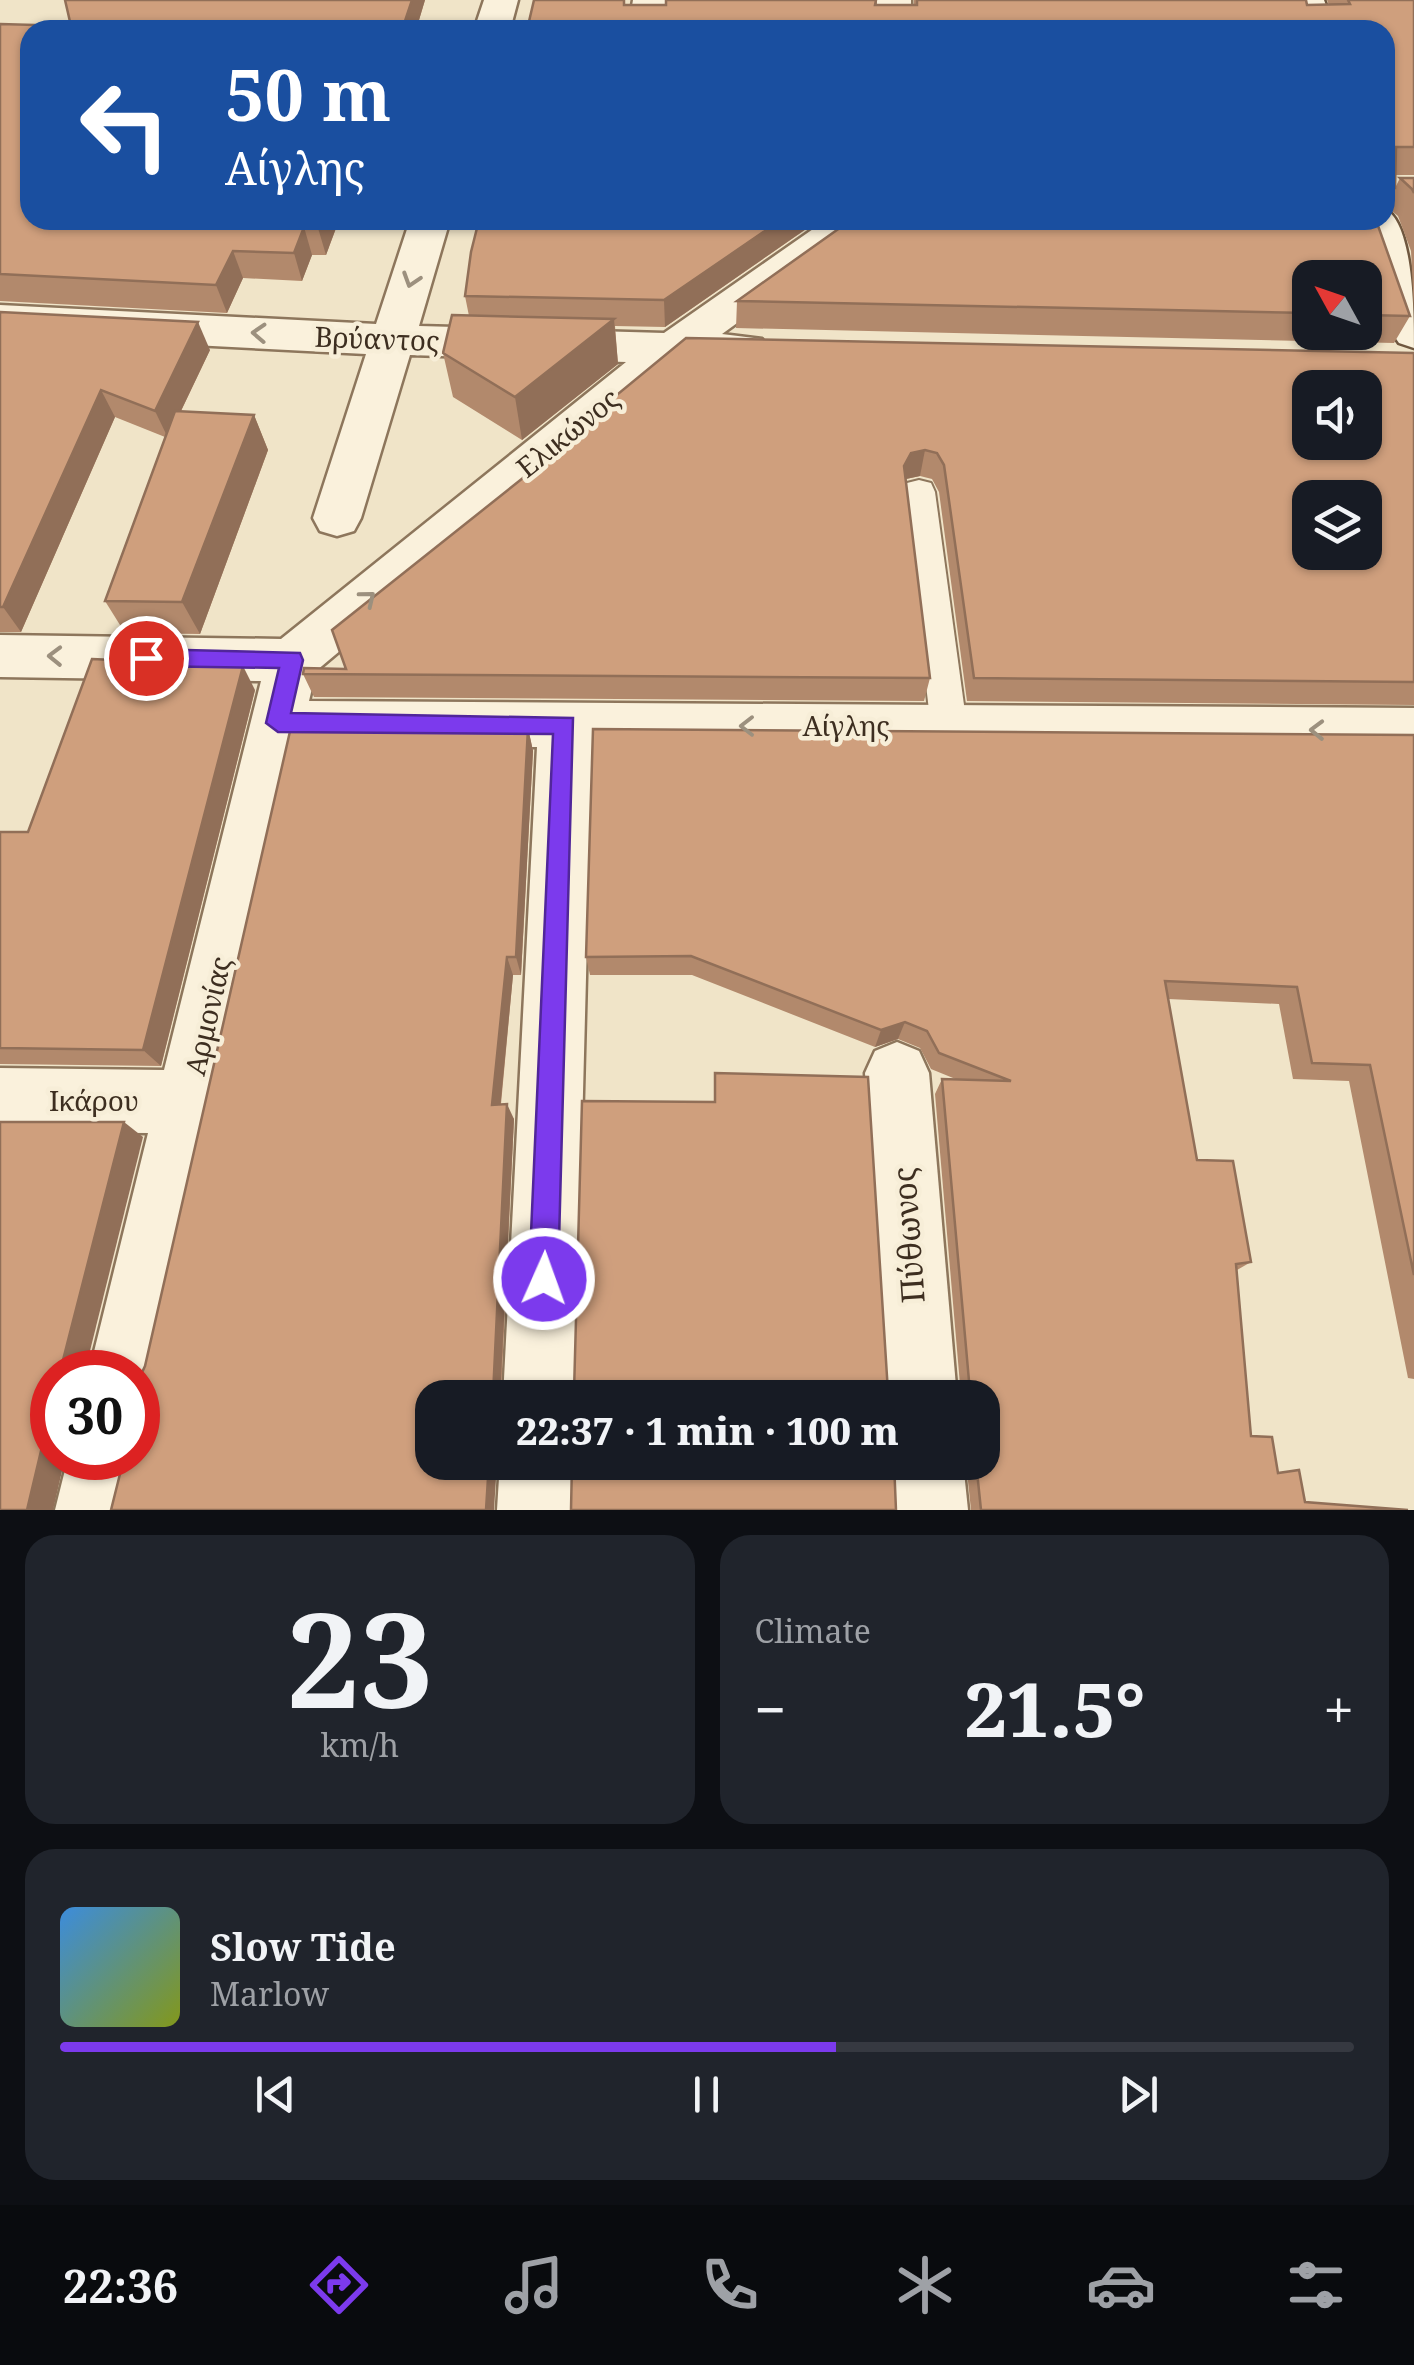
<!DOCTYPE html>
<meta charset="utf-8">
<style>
:root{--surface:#171b24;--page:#20242c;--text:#f1f3f6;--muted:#9ea1a6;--line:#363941;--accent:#7c3aed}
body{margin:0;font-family:"Noto Serif",serif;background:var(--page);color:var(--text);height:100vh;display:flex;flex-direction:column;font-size:38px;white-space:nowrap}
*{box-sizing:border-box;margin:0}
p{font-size:32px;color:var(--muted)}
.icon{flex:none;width:55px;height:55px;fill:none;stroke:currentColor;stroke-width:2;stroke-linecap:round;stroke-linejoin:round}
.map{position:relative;height:1510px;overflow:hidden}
.details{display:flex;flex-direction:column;gap:25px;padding:25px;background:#0d0f14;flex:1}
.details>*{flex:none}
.guide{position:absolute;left:20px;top:20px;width:1375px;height:210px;border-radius:30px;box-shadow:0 2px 8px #0004;background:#1a4fa0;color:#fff;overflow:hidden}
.needle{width:65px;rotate:310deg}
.buttons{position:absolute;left:1292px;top:260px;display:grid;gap:20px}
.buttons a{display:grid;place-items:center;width:90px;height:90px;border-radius:20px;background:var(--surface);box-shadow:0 2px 8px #0004;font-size:50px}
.speed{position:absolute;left:30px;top:1350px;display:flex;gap:20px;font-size:50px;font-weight:700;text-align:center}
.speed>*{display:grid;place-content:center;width:130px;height:130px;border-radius:50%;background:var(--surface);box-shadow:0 2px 8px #0004;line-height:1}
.speed .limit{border:15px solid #d22;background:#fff;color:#111}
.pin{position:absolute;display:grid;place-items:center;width:85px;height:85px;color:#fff;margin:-42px;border:5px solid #fff;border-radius:50%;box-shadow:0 2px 10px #0007}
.me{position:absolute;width:110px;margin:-55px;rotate:2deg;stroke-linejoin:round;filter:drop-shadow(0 0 8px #0008)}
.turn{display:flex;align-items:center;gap:35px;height:210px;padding:0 40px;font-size:45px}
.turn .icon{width:130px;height:130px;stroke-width:2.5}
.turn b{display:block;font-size:70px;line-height:85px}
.big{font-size:75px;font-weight:800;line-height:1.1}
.details .widget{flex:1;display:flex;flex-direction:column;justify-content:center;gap:15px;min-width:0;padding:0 35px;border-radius:30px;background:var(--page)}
.details .dial{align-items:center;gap:0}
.dial b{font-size:130px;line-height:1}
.song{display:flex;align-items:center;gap:30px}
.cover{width:120px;height:120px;border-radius:15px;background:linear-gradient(135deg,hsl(210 70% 55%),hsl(70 70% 35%))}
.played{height:10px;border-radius:5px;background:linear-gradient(90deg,var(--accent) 60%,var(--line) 60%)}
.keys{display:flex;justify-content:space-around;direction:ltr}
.heat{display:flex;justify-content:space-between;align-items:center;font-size:55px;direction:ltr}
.details .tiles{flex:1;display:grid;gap:25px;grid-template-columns:1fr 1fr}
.widget:last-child{grid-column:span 2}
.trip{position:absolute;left:415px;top:1380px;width:585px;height:100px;border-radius:30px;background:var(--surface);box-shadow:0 2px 8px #0004;font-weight:800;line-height:100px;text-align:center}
.dock{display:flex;height:160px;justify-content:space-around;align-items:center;background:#090b0e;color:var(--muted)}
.dock .icon{width:70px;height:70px}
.dock .on{color:var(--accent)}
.dock b{font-size:45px;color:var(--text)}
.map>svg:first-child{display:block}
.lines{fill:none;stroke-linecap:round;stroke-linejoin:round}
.lane-casing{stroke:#8d765c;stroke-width:4}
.street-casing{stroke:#8d765c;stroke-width:5}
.secondary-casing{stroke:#6f573f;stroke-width:5}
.lane{fill:#faf1dc;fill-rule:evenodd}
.street{fill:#faf1dc;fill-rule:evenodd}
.secondary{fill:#faf1dc;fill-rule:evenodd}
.wall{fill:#b2896c;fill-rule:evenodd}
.shaded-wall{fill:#916f58}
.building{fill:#cf9f7d;stroke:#916f58;stroke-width:2.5;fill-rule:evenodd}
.oneway{stroke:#9c907e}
.route{fill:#7c3aed;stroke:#51269a;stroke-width:2.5}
.labels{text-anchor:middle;stroke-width:9;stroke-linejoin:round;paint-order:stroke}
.street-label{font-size:28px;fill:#3d2e20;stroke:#f7eed8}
.near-street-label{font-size:32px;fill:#3d2e20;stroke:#f7eed8}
</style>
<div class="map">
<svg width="1414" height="1510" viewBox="0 0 1414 1510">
<rect width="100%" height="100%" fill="#f0e4c8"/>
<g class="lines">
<defs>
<polygon id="lane" points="919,480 931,483 935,492 967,727 962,738 949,742 936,738 931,727 903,492 907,483"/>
<g id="street">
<polygon points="484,0 518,0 510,30 474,30"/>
<polygon points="633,0 667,0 664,30 628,30"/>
<polygon points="877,0 911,0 911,30 875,30"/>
<polygon points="410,220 450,220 419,326 664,333 826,220 873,220 867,229 722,334 762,339 768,350 762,361 746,365 682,363 316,671 309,701 1414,708 1414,754 592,748 575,1398 503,1398 537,747 299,746 161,1372 150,1397 138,1403 138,1372 89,1372 148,1133 0,1132 0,1068 164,1070 261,681 0,677 0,635 281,639 626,362 410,355 361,518 354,531 337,536 320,531 313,518 366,354 0,335 0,305 376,324"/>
<polygon points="897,1042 919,1051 929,1073 957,1398 885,1398 865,1073 875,1051"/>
<polygon points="138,1447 142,1458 131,1510 55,1510 68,1458 138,1458"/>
<polygon points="500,1462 574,1462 573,1510 497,1510"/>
<polygon points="889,1462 963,1462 968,1510 892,1510"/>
</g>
<g id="secondary">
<polygon points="1290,0 1324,0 1335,30 1299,30"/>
<path d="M1385,209C1414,224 1414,316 1414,348L1399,343L1392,333L1357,220H1385Z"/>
</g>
</defs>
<use href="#lane" class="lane-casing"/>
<use href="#street" class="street-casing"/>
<use href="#secondary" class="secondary-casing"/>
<use href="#lane" class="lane"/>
<use href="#street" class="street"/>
<use href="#secondary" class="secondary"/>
</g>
<g class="wall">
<polygon points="65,0 425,0 416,30 30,30 30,220 339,220 326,255 312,255 302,281 243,278 227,313 0,301 0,24 71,26"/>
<polygon points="914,0 1306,0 1307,5 1329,5 1327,0 1414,0 1414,175 1395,175 1395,188 1400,178 1414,178 1414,310 1411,251 1398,216 1386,206 1385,209 1385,30 527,30 629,5 914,5"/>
<polygon points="479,220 819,220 665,327 615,326 618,364 522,440 453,397 443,353 469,316 465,296"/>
<path d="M851,220H1376L1410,316L1394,343L736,328L737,301ZM1310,278H1365V332H1310Z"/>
<polygon points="0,312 210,350 181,411 254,415 268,450 200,634 125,633 105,601 165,437 115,417 21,632 0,632"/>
<polygon points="1414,353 1414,705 967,701 939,492 932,479 920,476 906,479 930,678 924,701 314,697 303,674 346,669 562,447 562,440"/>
<polygon points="255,690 161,1066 0,1064 0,832 28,832"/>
<polygon points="528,728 533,751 521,975 513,975 501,1104 514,1119 501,1395 570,1396 888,1392 961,1396 935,1094 942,1079 958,1080 931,1069 920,1048 898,1039 875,1047 692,975 590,975 586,957 1414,735 1414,1379 1408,1378 1349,1081 1293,1079 1279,1004 1168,999 1197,1160 1251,1262 1237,1270 1251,1436 1278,1473 1305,1502 1408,1510 971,1510 966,1462 982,1462 982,1398 432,1398 111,1510"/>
</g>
<g class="shaded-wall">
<polygon points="412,0 425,0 416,30 402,30"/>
<polygon points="321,220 339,220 326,255 318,228"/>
<polygon points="781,220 819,220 665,327 664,300"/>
<polygon points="304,227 312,255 302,281 294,253"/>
<polygon points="233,251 243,278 227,313 216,285"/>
<polygon points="614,319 618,364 522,440 515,397"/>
<polygon points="198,322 210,350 168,438 155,411"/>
<polygon points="101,390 115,417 21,632 3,607"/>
<polygon points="254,415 268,450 200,634 182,602"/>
<polygon points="925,450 920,476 906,479 904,466 911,453"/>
<polygon points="243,666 255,690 161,1066 143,1050"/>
<polygon points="528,728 533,751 521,975 516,957"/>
<polygon points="507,957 513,975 499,1120 492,1105"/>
<polygon points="905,1022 898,1039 875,1047 881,1030"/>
<polygon points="507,1104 514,1119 500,1398 493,1395"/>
<polygon points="124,1122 143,1137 85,1371 66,1369 62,1364"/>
<polygon points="41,1451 52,1453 52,1458 65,1458 53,1510 27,1510"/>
<polygon points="489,1462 497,1462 494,1510 486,1510"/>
</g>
<g class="building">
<polygon points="65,0 412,0 402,30 30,30 30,220 321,220 318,228 304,227 294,253 233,251 216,285 0,274 0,24 71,26"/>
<polygon points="534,0 624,0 624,5 666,5 666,0 876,0 875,5 917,5 917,0 1306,0 1307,5 1350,4 1348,0 1414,0 1414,147 1396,147 1395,188 1385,188 1385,30 527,30"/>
<polygon points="1400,178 1414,178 1414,193 1412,189"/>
<polygon points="479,220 781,220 664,300 465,296 471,252"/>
<polygon points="851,220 1376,220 1410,316 1365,315 1365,278 1310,278 1310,313 737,301"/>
<polygon points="0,312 198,322 155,411 101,390 3,607 0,607"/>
<polygon points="452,315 614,319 515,397 443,353"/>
<path d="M686,338L1414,353V682L974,678L944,465L937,453L925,450L911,453L904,466L930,678L303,674L304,668L346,669L332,630L567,443L562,440ZM1310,388H1365V442H1310ZM1310,498H1365V552H1310Z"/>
<polygon points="175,411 254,415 182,602 105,601"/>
<polygon points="92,659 243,666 143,1050 0,1048 0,832 28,832"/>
<polygon points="291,727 528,728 516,957 507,957 492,1105 507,1104 493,1395 570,1396 574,1392 582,1101 715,1102 715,1073 868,1077 888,1392 966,1396 970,1392 942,1079 1011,1081 939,1053 927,1031 905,1022 881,1030 691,956 586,957 593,729 1414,735 1414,1275 1370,1065 1312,1063 1297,987 1165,981 1197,1160 1233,1161 1251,1262 1236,1264 1251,1436 1272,1437 1278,1473 1299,1470 1305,1502 1408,1510 981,1510 976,1462 982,1462 982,1398 432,1398 432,1462 489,1462 486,1510 111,1510 124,1458 138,1458 138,1381 145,1366"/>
<polygon points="0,1122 124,1122 62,1364 66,1369 113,1369 113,1372 52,1372 52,1451 41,1451 27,1510 0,1510"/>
<polygon points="572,1462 894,1462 896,1510 571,1510"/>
</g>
<defs><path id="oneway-chevron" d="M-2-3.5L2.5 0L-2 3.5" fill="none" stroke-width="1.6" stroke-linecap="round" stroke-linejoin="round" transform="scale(2.5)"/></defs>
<g class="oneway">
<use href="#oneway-chevron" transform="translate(411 280) rotate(108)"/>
<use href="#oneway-chevron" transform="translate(259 333) rotate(-177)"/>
<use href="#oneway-chevron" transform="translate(368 598) rotate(-39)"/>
<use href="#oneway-chevron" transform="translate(55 656) rotate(-179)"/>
<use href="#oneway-chevron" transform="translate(747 726) rotate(-180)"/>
<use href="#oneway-chevron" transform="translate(1317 730) rotate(-179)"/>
</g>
<polygon class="route" points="146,649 300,653 303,660 291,713 573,718 558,1279 554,1289 544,1293 534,1289 529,1279 553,734 278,732 266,723 279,668 146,666 135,658"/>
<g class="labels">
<g class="street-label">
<text transform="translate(377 339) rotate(2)" y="10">Βρύαντος</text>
<text transform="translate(568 433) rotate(-39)" y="10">Ελικώνος</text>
<text x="846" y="736">Αίγλης</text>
<text transform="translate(208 1016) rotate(-77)" y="10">Αρμονίας</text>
<text x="94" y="1111">Ικάρου</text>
</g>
<g class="near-street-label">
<text transform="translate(909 1235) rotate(-94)" y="11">Πύθωνος</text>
</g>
</g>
</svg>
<div class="buttons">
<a><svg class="needle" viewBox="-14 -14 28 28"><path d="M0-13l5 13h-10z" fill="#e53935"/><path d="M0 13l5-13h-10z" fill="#9ea1a6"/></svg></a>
<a><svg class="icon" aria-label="sound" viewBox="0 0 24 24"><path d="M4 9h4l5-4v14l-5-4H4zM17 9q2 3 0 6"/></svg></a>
<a><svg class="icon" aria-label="layers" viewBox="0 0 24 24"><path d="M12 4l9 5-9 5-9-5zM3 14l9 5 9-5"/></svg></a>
</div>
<div class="speed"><div class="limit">30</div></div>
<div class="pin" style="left:146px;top:658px;background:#d93025"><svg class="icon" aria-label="arrive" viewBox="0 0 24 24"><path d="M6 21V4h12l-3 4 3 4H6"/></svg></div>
<svg class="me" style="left:544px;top:1279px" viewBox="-20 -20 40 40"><circle r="17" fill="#7c3aed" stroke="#fff" stroke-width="3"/><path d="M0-11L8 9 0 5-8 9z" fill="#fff"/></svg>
<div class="trip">22:37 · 1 min · 100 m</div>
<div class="guide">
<div class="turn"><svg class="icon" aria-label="left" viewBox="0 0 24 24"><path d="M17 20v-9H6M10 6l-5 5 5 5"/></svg><div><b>50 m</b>Αίγλης</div></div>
</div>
</div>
<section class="details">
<div class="tiles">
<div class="widget dial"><b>23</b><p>km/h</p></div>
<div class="widget"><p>Climate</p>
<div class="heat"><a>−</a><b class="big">21.5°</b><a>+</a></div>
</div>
<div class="widget">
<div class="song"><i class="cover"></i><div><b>Slow Tide</b><p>Marlow</p></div></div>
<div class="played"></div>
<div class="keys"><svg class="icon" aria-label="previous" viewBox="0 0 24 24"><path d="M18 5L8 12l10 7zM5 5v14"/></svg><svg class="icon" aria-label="pause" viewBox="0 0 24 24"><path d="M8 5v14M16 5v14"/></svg><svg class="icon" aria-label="next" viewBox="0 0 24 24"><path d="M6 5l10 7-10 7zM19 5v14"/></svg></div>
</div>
</div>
</section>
<nav class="dock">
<b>22:36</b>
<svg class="icon on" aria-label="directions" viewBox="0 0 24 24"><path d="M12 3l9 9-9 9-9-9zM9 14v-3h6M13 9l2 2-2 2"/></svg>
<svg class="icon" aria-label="music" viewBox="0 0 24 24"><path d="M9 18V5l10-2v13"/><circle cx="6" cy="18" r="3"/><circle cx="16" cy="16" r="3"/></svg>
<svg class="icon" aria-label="phone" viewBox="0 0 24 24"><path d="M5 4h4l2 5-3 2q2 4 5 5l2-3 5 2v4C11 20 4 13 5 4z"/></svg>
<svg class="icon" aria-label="climate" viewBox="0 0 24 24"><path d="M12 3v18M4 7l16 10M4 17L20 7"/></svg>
<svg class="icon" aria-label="car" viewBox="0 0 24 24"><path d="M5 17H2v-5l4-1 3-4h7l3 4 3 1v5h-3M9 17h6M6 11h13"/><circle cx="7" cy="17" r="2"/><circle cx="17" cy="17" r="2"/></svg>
<svg class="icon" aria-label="filters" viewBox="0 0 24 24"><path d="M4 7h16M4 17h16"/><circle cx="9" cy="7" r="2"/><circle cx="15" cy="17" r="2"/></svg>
</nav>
